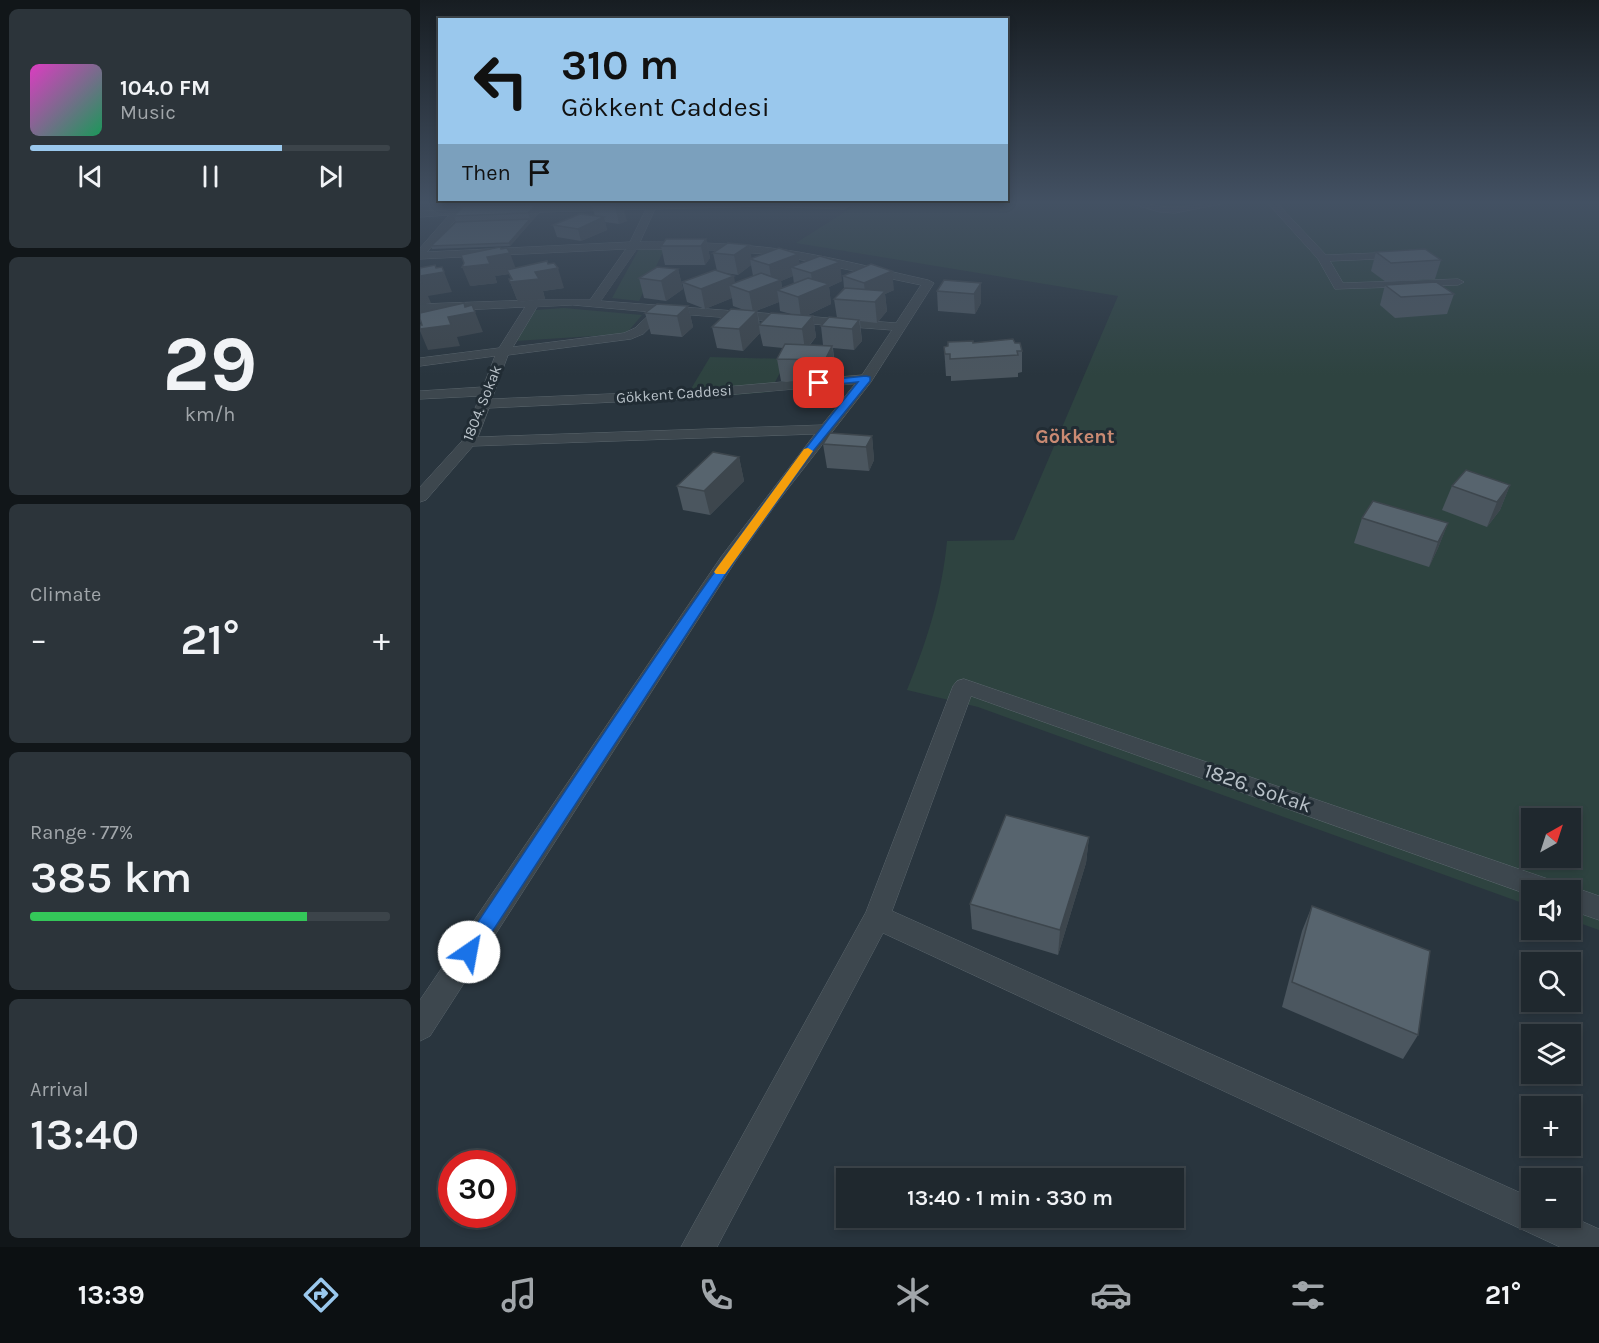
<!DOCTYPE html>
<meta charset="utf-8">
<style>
:root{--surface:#1f282e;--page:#2c343a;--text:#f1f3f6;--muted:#a1a6aa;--line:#3c444a;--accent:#9ac8ed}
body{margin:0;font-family:Karla,sans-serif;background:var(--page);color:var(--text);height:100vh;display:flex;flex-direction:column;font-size:22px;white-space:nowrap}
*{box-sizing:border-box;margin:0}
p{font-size:20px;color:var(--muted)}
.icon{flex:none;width:33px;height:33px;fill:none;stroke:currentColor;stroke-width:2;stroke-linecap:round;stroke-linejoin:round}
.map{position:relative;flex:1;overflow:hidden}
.panel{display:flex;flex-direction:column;gap:9px;padding:9px;background:#111619;width:420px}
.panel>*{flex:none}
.top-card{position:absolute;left:18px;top:18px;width:570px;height:183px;border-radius:0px;box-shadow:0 3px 9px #0003,0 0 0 2px var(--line);background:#9ac8ed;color:#111;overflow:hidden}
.needle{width:39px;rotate:39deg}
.fabs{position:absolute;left:1101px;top:808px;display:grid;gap:12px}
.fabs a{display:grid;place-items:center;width:60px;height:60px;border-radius:0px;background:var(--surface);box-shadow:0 3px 9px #0003,0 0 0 2px var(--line);font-size:30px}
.speed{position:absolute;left:18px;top:1150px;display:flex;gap:12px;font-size:30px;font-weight:700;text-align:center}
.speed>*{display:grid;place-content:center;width:78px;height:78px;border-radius:50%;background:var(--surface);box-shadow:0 3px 9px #0003,0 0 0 2px var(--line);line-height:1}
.speed .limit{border:9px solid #d22;background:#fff;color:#111}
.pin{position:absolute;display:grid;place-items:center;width:51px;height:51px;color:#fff;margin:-26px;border-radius:12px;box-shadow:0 3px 9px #0006}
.me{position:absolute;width:66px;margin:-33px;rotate:33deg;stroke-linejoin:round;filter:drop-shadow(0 0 4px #0008)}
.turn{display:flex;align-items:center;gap:21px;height:126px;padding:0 24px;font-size:27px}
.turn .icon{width:78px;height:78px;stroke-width:2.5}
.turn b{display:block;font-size:42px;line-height:51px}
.then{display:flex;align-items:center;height:57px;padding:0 24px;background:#0003;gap:12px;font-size:22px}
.big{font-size:45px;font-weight:600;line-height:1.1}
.panel .tile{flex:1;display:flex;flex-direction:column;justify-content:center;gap:9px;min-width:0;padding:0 21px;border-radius:9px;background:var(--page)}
.panel .dial{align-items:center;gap:0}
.dial b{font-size:78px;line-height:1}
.song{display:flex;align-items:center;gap:18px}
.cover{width:72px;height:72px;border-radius:9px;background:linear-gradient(135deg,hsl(310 70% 55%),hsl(150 70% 35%))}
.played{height:6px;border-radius:3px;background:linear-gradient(90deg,var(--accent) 70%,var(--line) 70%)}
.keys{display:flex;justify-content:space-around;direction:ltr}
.heat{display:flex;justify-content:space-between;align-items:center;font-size:33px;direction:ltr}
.charge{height:9px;border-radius:4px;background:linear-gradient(90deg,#34c759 77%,var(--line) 0)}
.trip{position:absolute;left:416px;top:1168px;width:348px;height:60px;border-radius:0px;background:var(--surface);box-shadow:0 3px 9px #0003,0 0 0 2px var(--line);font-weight:600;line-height:60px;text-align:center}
.dock{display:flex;height:96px;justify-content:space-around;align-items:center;background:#0c1012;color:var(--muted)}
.dock .icon{width:42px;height:42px}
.dock .current{color:var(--accent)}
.dock b{font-size:27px;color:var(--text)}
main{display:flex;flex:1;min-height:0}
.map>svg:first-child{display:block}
.green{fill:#2e4340;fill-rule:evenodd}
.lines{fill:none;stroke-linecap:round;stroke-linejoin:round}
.minor-casing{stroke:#5a656c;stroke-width:1}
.minor{fill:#3d474e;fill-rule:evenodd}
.wall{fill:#4b565f;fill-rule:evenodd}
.shaded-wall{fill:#3d464d}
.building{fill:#57646e;stroke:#3d464d;stroke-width:1.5}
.route{fill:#1a73e8;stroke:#114b97;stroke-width:1.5}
.slow{fill:#f59e0b}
.labels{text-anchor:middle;stroke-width:6;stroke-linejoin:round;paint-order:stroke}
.far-street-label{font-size:15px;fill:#b9c2c9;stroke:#212c34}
.far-district-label{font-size:20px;font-weight:bold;fill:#ca8a73;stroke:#212c34}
.near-street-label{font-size:21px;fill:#b9c2c9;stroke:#212c34}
</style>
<main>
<section class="panel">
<div class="tile">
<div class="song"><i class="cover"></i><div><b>104.0 FM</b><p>Music</p></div></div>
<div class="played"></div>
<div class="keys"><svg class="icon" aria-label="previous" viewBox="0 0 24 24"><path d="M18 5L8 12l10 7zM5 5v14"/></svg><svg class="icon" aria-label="pause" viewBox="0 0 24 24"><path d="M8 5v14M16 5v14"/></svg><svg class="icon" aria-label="next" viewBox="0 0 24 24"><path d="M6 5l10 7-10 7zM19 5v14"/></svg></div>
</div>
<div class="tile dial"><b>29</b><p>km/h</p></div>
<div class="tile"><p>Climate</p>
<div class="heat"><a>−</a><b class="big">21°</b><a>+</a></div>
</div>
<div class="tile"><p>Range · 77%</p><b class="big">385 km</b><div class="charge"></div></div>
<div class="tile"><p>Arrival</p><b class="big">13:40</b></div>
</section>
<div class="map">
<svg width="1179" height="1247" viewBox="0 0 1179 1247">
<rect width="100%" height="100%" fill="#29353e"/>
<g class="green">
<polygon points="58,201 225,201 52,209"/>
<path d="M442,201H1179V930L1151,920L1150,891H1112L1111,906L558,707L487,690C507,641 522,594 527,541L594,540L698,296L376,243ZM1112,819H1150V858H1112Z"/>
<polygon points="219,249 244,250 219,301 192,298"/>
<polygon points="144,308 222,315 206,334 95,341 115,310"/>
<polygon points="290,357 367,359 350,392 265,399"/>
</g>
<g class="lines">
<defs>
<g id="minor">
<path d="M230,201H238V203L358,201L427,204L429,206L424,209L344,206L235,209L220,242C266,242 313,243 359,249C409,256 458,269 508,280L514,283L451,382L356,504L315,562L10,1036L0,1041V1000L301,557L395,434L53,446L6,500L0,502V487L42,441L60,396L0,399V391L63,387L75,356L0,366V358L79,348L105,307L0,312V304L114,300H170L206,249L0,259V248L29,215L0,217V211L35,210L42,204L47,207L45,209L62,208L67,211L62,214L40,215L7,252L210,242L226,209L91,213L86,210L91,207L228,203ZM217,249L295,250L358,255L501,285L476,323L181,301ZM153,305L232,312L215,328L204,333L93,347L117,307ZM245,313L472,330L442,375L259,391L72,399L88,355L211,339L223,334ZM435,384L402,425L58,437L69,408L259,399Z"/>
<path d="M703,201C721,200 737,208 754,207C775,207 794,200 815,201L755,213L740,212Z"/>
<polygon points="846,201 855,201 906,255 981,252 986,255 981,258 910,261 923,283 1038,279 1044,282 1038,285 915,289 898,259"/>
<polygon points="544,679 1131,880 1140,883 1143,889 1150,886 1179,896 1179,920 1150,910 1150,891 1112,891 1112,896 551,696 472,911 1112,1198 1112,1218 1150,1216 1179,1229 1179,1247 1140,1247 463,933 297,1247 261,1247 446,912 533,686 537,681"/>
</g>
</defs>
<use href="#minor" class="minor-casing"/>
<use href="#minor" class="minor"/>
</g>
<g class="wall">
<polygon points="193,201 207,221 199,224 185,222 187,230 161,241 137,237 133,225 175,216 171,203"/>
<polygon points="119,213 90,246 12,249 11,246 36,222 34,216"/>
<polygon points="286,239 290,258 285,265 245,265 241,246"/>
<path d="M329,245L331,258L380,264L422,281L409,287L411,304L386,316H393L396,337L390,345H403L401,326L417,318L414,299L424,288L423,276L474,290L465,294L467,311L457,323L440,321L442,341L434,350L413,348L415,367L408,382L361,381L357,359L363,348L343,346L340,333L323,351L297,348L292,327L327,311L313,306L312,298L285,309L267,302L262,282L297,271L293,253ZM331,265L333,276L315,283L305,273L318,275ZM373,276L374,284L362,288L361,281ZM359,302L360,311L371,314L340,324L337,311H336Z"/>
<polygon points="956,252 1021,260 1015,279 966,282 951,271"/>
<polygon points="95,268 144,288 123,291 125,299 98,302 89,279 91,279 89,274 75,276 77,283 50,286"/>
<polygon points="258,269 263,289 246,301 224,298 219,278"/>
<polygon points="561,283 561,303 555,314 518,311 517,291"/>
<polygon points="965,285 1034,294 1027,314 975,318 960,305"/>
<polygon points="268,306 273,327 262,337 231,334 225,313"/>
<polygon points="553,343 595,343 602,351 602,372 598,373 598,377 531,381 531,376 526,376 524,347"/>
<polygon points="452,436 454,460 449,471 407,468 403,444"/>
<polygon points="319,457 324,481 290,515 263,510 257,486"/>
<polygon points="1090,485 1080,510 1067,527 1022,510 1032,486"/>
<polygon points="942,518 1028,523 1018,548 1009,567 934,543"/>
<polygon points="669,837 666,863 638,955 552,929 550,904"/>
<polygon points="892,906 998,1035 983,1059 862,1007 882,931"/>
</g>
<g class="shaded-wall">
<polygon points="202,203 207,221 199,224 195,206"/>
<polygon points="117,204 119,213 90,246 89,243 110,219 108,213"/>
<polygon points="184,217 187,230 161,241 158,229"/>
<polygon points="286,239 290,258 285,265 281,246"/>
<polygon points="329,245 332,260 330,259 331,265 318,275 314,255"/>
<polygon points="90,253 97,272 87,270 89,274 75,276 77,283 50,286 42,267 67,257"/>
<polygon points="378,254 381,270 371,267 373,276 361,281 363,292 357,290 359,302 333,312 329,292 352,283 349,265"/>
<polygon points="420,262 422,281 409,287 411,304 381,318 378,297 393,291 391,273"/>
<polygon points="22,267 32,292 8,296 11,303 0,305 0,276 18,273"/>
<polygon points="138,268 144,288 123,291 125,299 98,302 90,282 115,272"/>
<polygon points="258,269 263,289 246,301 241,281"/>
<polygon points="472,271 474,290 465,294 467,311 457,323 455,302 446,302 444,283"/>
<polygon points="314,276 316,288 309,285 312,298 285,309 281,289"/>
<polygon points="561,283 561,303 555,314 554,294"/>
<polygon points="268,306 273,327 262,337 257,316"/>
<polygon points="337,311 340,333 323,351 319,329"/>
<polygon points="55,312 63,332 37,337 40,346 8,350 0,331 0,329 28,317"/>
<polygon points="393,316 396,337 385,350 382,329"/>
<polygon points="439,320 442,341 434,350 432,329"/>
<polygon points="412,346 415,367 408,382 405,360"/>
<polygon points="452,436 454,460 449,471 446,447"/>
<polygon points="319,457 324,481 290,515 284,491"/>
<polygon points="1090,485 1080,510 1067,527 1077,502"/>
<polygon points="1028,523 1018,548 1009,567 1018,542"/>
<polygon points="669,837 666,863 638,955 640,930"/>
</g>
<g class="building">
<polygon points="181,201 193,201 202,203 195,206 171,203"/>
<polygon points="117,204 108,213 34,216 44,206"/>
<polygon points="160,214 184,217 158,229 133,225"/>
<polygon points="110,219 89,243 11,246 36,222"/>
<polygon points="246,239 286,239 281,246 241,246"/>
<polygon points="308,243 329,245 314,255 293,253"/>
<polygon points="80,247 81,249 87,248 90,253 67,257 70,264 42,267 44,263 41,255"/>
<polygon points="359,248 378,254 349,265 330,259"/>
<polygon points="1005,249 1021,260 971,263 956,252"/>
<polygon points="400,256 420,262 391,273 371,267"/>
<polygon points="127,261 128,264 134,263 138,268 115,272 119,279 90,282 89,279 92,279 87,270"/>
<polygon points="451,264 472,271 444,283 423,276"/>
<polygon points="15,265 16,268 22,267 24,272 0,276 2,283 0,284 0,268"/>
<polygon points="237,267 258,269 241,281 219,278"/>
<polygon points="295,270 314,276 281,289 262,282"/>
<polygon points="341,273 361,280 329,292 309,285"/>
<polygon points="388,278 409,284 378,297 357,290"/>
<polygon points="524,280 561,283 554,294 517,291"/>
<polygon points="1016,282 1034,294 981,297 965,285"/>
<polygon points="425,288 465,291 455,302 414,299"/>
<polygon points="44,303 45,307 52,305 55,312 28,317 31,325 0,329 0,325 2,325 0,319 0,313"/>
<polygon points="237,304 268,306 257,316 225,313"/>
<polygon points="311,309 337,311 319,329 292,327"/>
<polygon points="351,313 393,316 382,329 339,325"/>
<polygon points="409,317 439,320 432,329 401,326"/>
<polygon points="593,339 595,343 600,343 602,351 597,351 598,355 530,359 530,354 525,354 524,347 528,346 528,342 553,341 553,343"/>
<polygon points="365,344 412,346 405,360 357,359"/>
<polygon points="410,433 452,436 446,447 403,444"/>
<polygon points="293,452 319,457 284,491 257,486"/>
<polygon points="1046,470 1090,485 1077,502 1032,486"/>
<polygon points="953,501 1028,523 1018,542 942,518"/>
<polygon points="586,815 669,837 640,930 550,904"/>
<polygon points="892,906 1010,951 998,1035 872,982"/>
</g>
<linearGradient id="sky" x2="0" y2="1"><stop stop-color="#171d22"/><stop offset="0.54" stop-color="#435163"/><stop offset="1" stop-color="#435163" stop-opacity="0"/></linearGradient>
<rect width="1179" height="375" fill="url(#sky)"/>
<path class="route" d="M446,376L450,377V381L390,455L313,563L55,958L49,961L42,958L39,952L42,946C170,755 293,561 438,382L399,386L396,385V381Z"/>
<polygon class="slow" points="388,448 393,451 305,574 296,574 294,572 296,569 384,449"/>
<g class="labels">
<g class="far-street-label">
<text transform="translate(254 394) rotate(-4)" y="5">Gökkent Caddesi</text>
<text transform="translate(62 403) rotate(-68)" y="5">1804. Sokak</text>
</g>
<g class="far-district-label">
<text x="655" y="443">Gökkent</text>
</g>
<g class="near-street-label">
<text transform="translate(838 788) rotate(19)" y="7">1826. Sokak</text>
</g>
</g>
</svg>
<div class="fabs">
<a><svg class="needle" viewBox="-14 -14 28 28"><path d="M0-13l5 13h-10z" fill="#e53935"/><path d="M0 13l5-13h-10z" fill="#a1a6aa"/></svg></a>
<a><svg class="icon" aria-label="sound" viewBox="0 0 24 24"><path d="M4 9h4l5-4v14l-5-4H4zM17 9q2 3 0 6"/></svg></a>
<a><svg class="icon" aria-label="search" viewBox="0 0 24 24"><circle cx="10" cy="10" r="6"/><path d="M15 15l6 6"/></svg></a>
<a><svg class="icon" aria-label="layers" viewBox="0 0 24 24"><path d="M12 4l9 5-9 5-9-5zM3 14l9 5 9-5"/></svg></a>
<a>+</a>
<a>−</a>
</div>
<div class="speed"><div class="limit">30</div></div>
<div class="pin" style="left:399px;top:383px;background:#d93025"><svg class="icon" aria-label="arrive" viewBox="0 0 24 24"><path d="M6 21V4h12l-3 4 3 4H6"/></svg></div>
<svg class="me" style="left:49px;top:952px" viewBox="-20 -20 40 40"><circle r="19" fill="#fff"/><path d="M0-13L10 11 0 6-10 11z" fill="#1a73e8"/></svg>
<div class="trip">13:40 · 1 min · 330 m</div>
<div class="top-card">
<div class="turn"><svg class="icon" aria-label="left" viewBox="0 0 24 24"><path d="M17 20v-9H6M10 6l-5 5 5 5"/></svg><div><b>310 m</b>Gökkent Caddesi</div></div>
<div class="then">Then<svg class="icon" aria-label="arrive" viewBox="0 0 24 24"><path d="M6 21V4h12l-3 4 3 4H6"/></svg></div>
</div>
</div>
</main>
<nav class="dock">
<b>13:39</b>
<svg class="icon current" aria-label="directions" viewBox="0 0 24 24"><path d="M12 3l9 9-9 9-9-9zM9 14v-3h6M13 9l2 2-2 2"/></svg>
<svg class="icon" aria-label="music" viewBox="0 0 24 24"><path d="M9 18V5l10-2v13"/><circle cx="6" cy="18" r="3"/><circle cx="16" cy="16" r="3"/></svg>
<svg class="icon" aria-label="phone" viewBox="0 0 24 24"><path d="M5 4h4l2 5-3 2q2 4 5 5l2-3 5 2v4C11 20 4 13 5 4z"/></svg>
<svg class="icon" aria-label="climate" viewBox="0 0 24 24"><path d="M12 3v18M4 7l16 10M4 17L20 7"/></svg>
<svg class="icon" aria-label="car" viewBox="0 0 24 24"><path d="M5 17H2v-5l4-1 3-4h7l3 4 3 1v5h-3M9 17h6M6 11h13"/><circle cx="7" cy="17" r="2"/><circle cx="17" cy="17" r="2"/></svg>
<svg class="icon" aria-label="filters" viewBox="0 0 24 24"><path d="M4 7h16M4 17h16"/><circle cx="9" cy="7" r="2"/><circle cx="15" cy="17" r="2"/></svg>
<b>21°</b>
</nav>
